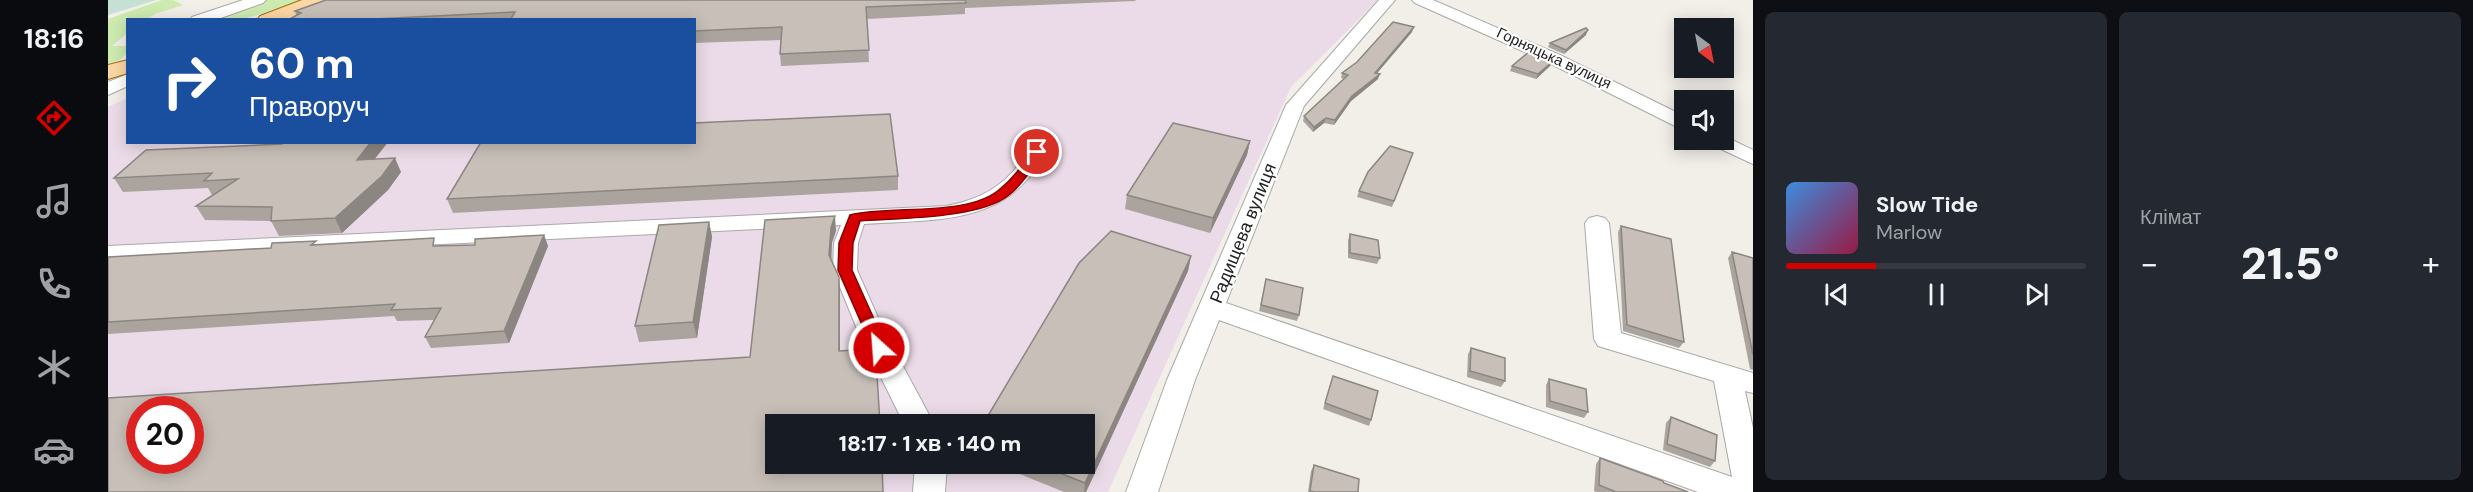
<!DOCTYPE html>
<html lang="uk">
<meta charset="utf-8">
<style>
:root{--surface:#171b24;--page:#242831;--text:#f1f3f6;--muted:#9ea1a6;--line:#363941;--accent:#d40000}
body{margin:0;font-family:"DM Sans",sans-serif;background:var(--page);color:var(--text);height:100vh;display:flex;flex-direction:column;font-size:22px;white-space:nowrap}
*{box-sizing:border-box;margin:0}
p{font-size:20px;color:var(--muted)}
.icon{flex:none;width:33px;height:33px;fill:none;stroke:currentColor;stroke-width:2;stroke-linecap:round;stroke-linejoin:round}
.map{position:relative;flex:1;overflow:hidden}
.sheet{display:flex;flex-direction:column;gap:12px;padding:12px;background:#0d0f14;width:720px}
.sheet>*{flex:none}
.banner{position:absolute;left:18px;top:18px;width:570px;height:126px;border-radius:0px;box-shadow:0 3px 15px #0003;background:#1a4fa0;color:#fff;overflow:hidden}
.needle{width:39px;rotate:148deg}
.tools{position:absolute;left:1566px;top:18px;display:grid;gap:12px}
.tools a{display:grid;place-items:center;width:60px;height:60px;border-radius:0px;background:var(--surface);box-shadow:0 3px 15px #0003;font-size:30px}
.speed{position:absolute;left:18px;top:396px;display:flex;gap:12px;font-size:30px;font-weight:700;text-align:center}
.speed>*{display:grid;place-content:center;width:78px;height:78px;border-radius:50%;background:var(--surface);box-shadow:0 3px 15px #0003;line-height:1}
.speed .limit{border:9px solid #d22;background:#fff;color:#111}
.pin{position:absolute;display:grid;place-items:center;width:51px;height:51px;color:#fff;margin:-26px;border:3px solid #fff;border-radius:50%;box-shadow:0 2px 6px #0007}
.me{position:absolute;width:66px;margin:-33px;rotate:334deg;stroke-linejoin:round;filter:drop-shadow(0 0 4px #0008)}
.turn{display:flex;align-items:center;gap:21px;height:126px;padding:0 24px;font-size:27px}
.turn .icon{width:78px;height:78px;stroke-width:2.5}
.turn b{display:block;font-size:42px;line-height:51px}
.big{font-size:45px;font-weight:800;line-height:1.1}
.sheet .widget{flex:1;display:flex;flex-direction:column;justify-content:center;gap:9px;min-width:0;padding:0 21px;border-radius:9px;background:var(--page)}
.song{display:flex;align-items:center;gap:18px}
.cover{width:72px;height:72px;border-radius:9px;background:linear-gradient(135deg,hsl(210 70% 55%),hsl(340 70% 35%))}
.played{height:6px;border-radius:3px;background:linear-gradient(90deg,var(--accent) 30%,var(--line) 30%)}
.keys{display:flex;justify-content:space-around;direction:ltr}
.heat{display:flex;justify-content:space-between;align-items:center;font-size:33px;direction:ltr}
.sheet .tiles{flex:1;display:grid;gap:12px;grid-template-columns:repeat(2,1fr)}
.trip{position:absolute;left:657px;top:414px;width:330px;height:60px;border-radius:0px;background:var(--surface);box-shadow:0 3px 15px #0003;font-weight:800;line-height:60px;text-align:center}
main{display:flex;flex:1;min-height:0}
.menu{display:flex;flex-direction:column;width:108px;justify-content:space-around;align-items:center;background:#090b0e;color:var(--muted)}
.menu .icon{width:42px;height:42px}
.menu .current{color:var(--accent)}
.menu b{font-size:27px;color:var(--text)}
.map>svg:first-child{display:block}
.industrial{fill:#ebdbe8;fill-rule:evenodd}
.grass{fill:#cdebb0}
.wetland{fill:#c6e0d4}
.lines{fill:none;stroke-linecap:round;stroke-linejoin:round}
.minor-casing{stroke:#a9a9a9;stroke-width:2}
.major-casing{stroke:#a06b00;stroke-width:2}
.minor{fill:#fff;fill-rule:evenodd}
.major{fill:#fcd6a4;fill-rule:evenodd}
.wall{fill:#aba49e}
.shaded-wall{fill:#8b8681}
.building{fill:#c7bfb8;stroke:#8b8681;stroke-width:1.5;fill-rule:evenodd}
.route{fill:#d40000;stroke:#8a0000;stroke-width:1.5}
.labels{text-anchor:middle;stroke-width:4.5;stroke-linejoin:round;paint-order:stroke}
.far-street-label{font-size:15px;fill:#222;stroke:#fff}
.street-label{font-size:18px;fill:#222;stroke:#fff}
</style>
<main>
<nav class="menu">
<b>18:16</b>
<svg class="icon current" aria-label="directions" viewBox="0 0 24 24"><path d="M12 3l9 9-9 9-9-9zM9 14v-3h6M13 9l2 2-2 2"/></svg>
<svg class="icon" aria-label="music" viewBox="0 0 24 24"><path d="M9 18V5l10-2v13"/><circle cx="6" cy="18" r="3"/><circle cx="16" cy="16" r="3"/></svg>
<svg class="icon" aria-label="phone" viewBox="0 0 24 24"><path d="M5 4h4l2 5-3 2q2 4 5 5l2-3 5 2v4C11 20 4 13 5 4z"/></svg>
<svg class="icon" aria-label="climate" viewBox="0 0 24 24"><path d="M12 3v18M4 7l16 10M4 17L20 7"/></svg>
<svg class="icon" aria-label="car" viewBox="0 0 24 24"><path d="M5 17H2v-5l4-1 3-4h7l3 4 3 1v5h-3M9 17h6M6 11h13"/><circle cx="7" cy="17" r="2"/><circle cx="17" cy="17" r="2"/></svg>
</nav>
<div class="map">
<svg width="1645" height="492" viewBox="0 0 1645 492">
<rect width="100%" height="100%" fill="#f2efe9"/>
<path class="industrial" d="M249,0H1270L1183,87L1000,492H0V107L19,98L20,142H586V20ZM32,410H82V460H32ZM668,424H976V464H668Z"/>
<g class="grass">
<polygon points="54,0 65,0 75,5 47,14 39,19 20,20 19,33 4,46 19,46 19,53 12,60 0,64 0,19"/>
<polygon points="159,0 195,0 136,19 101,20"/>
</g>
<polygon class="wetland" points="0,0 48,0 0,15"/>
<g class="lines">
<defs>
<g id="minor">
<polygon points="135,0 158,0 155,3 107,20 82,20 84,17"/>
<polygon points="1271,0 1287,0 1196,106 1118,303 1624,477 1606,381 1490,346 1486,339 1477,223 1481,218 1489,216 1497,218 1501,223 1513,333 1645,373 1645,393 1637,391 1645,428 1645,492 1590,492 1111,320 1087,380 1050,492 1018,492 1059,380 1178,105"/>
<polygon points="1304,0 1325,0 1452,55 1576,116 1576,129 1569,127 1439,62 1307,3"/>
<polygon points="20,74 20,86 0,95 0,82"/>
<path d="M935,129L942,131L945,135C911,226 838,219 756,224L750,243L749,270L775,329L826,424H796L749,329L725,270L726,243L733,225L0,260V246L838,206C868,201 896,187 913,161C919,151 922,140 928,131Z"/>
<polygon points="1616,136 1645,150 1645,164 1602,144 1599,140 1616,140"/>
<polygon points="807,464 839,464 837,492 805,492"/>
</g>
<g id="major">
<polygon points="194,0 221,0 218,4 178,20 149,20 152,16"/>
<polygon points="20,60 20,73 0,79 0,65"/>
</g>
</defs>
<use href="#minor" class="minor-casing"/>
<use href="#major" class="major-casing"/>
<use href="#minor" class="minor"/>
<use href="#major" class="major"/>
</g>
<g class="wall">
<polygon points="218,0 1028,0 1027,1 857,8 857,14 759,19 761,62 673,66 672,54 673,40 586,43 586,20 180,20 188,15 187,11"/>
<polygon points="1304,32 1269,73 1270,79 1243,101 1226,125 1216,123 1205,132 1195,121 1196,116 1236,79 1233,78 1234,73"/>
<polygon points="1478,35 1456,54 1440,47 1442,43"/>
<polygon points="1445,61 1442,66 1428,79 1402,71 1404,66"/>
<polygon points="1142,141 1139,155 1102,233 1017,209 1019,195"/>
<polygon points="175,142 280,142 267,159 293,172 280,190 234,233 171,236 163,221 97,220 88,206 105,195 104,195 100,188 15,192 6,178 174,144"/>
<polygon points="1305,153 1284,207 1249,197 1251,191"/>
<polygon points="790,176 790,190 345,213 339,199"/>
<polygon points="601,222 604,237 589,338 531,342 527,326"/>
<polygon points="1513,226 1576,342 1571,348 1515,331 1510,232"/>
<polygon points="1242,234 1272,258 1269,264 1240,258 1240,240"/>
<polygon points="436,235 440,246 401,343 323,348 317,337 326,320 289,321 286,316 0,334 0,257 210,245 329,246 367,245"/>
<polygon points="1624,252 1645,258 1645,370 1642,369 1620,258"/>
<polygon points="1083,256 1080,271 978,492 956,492 887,464 976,464"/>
<polygon points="1157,285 1191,315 1189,321 1151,311"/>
<polygon points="1363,348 1397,381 1393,387 1359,377 1360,354"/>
<polygon points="1225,376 1263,420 1261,426 1215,409"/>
<polygon points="1441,379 1480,412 1476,418 1438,407 1438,385"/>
<polygon points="1563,417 1607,461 1602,467 1555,450 1558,423"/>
<polygon points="1492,458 1556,483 1580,492 1488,492 1486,491 1488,464"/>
<polygon points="1206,465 1250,492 1200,492 1203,471"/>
</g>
<g class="shaded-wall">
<polygon points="1306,27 1304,32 1265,78 1267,73"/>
<polygon points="1480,30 1478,35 1456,54 1458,50"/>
<polygon points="1445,61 1442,66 1428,79 1430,74"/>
<polygon points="1272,74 1270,79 1243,101 1226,125 1227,120 1244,96"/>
<polygon points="1218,118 1216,123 1205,132 1206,127"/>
<polygon points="1142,141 1139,155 1102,233 1105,218"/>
<polygon points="263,142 280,142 255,173 249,160"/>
<polygon points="287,158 293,172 280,190 234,233 227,218"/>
<polygon points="727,216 728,231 724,243 723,270 721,255 723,228"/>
<polygon points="601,222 604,237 589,338 585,322"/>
<polygon points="436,235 440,246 401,343 396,331"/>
<polygon points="1083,256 1080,271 978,492 976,492 977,483"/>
<polygon points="731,277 732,293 732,367 731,351"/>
</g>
<g class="building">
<polygon points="218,0 857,0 858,3 758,7 761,50 672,54 674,27 586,31 586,20 402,20 407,12 247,20 180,20 193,13 187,11"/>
<polygon points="1285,22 1306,27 1267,73 1272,74 1244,96 1227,120 1218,118 1206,127 1196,116 1239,76 1240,75 1234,73 1249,62"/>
<polygon points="1478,28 1480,30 1458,50 1442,43"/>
<polygon points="1422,51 1445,61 1430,74 1404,66"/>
<polygon points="782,114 790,176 339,199 373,142 586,142 586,123"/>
<polygon points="1065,123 1142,141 1105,218 1019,195"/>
<polygon points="175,142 263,142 249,160 287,158 274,176 227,218 163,221 164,207 88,206 130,179 96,181 104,173 6,178 38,150 174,144"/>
<polygon points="1282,146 1305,153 1286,201 1251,191 1260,172"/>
<path d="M727,216L723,228L721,255L731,277V351L763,349L768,359L772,424H668V464H774L775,492H0V398L642,357L657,220ZM32,410H82V460H32Z"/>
<polygon points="601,222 585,322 527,326 551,225"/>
<polygon points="1513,226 1563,239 1576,342 1519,325"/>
<polygon points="1003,231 1083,256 977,483 929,464 976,464 976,424 875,424 971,263"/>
<polygon points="1242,234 1270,240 1272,258 1242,253"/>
<polygon points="436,235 396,331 317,337 333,308 283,310 287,304 0,322 0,257 163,248 164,243 208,241 203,245 326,238 325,246 367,245 367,239"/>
<polygon points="1624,252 1645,258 1645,355"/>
<polygon points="1158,279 1195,288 1191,315 1153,305"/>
<polygon points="1363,348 1397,358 1397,381 1362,371"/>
<polygon points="1225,376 1270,391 1263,420 1217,403"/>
<polygon points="1441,379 1478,389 1480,412 1442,401"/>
<polygon points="1563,417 1609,435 1607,461 1559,444"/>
<polygon points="1492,458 1555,481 1556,483 1580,492 1508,492 1491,485"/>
<polygon points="1206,465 1251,479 1250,492 1206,492 1202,491"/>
</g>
<path class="route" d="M929,149L935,152C925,167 915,184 901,195C872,219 790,218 752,221L745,243L744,270L779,348L777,352H766L730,270L731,243L742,215C782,205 861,217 892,189C906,178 915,164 925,150Z"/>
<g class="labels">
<g class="far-street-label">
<text transform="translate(1446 58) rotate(25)" y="5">Горняцька вулиця</text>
</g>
<g class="street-label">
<text transform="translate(1135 233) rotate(-68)" y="6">Радищева вулиця</text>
</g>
</g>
</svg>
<div class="tools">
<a><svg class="needle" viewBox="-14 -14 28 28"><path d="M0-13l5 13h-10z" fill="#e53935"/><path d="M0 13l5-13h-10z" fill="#9ea1a6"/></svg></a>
<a><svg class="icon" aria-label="sound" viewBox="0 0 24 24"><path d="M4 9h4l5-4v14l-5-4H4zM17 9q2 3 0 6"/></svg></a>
</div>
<div class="speed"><div class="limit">20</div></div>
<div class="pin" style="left:929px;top:152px;background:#d93025"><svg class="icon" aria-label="arrive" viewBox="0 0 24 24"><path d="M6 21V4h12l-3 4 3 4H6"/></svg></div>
<svg class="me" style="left:771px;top:348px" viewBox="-20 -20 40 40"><circle r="17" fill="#d40000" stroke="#fff" stroke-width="3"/><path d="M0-11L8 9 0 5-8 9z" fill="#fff"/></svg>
<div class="trip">18:17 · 1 хв · 140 m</div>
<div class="banner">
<div class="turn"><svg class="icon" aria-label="right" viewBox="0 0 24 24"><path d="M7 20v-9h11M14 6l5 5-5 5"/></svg><div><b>60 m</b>Праворуч</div></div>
</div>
</div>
<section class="sheet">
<div class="tiles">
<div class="widget">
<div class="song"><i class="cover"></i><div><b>Slow Tide</b><p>Marlow</p></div></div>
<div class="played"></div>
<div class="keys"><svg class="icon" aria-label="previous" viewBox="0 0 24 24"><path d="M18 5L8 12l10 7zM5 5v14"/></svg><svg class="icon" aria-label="pause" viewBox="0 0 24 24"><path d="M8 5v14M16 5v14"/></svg><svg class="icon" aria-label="next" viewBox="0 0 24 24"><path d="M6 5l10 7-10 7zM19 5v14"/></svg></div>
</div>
<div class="widget"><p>Клімат</p>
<div class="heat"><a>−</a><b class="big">21.5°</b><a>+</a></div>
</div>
</div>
</section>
</main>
